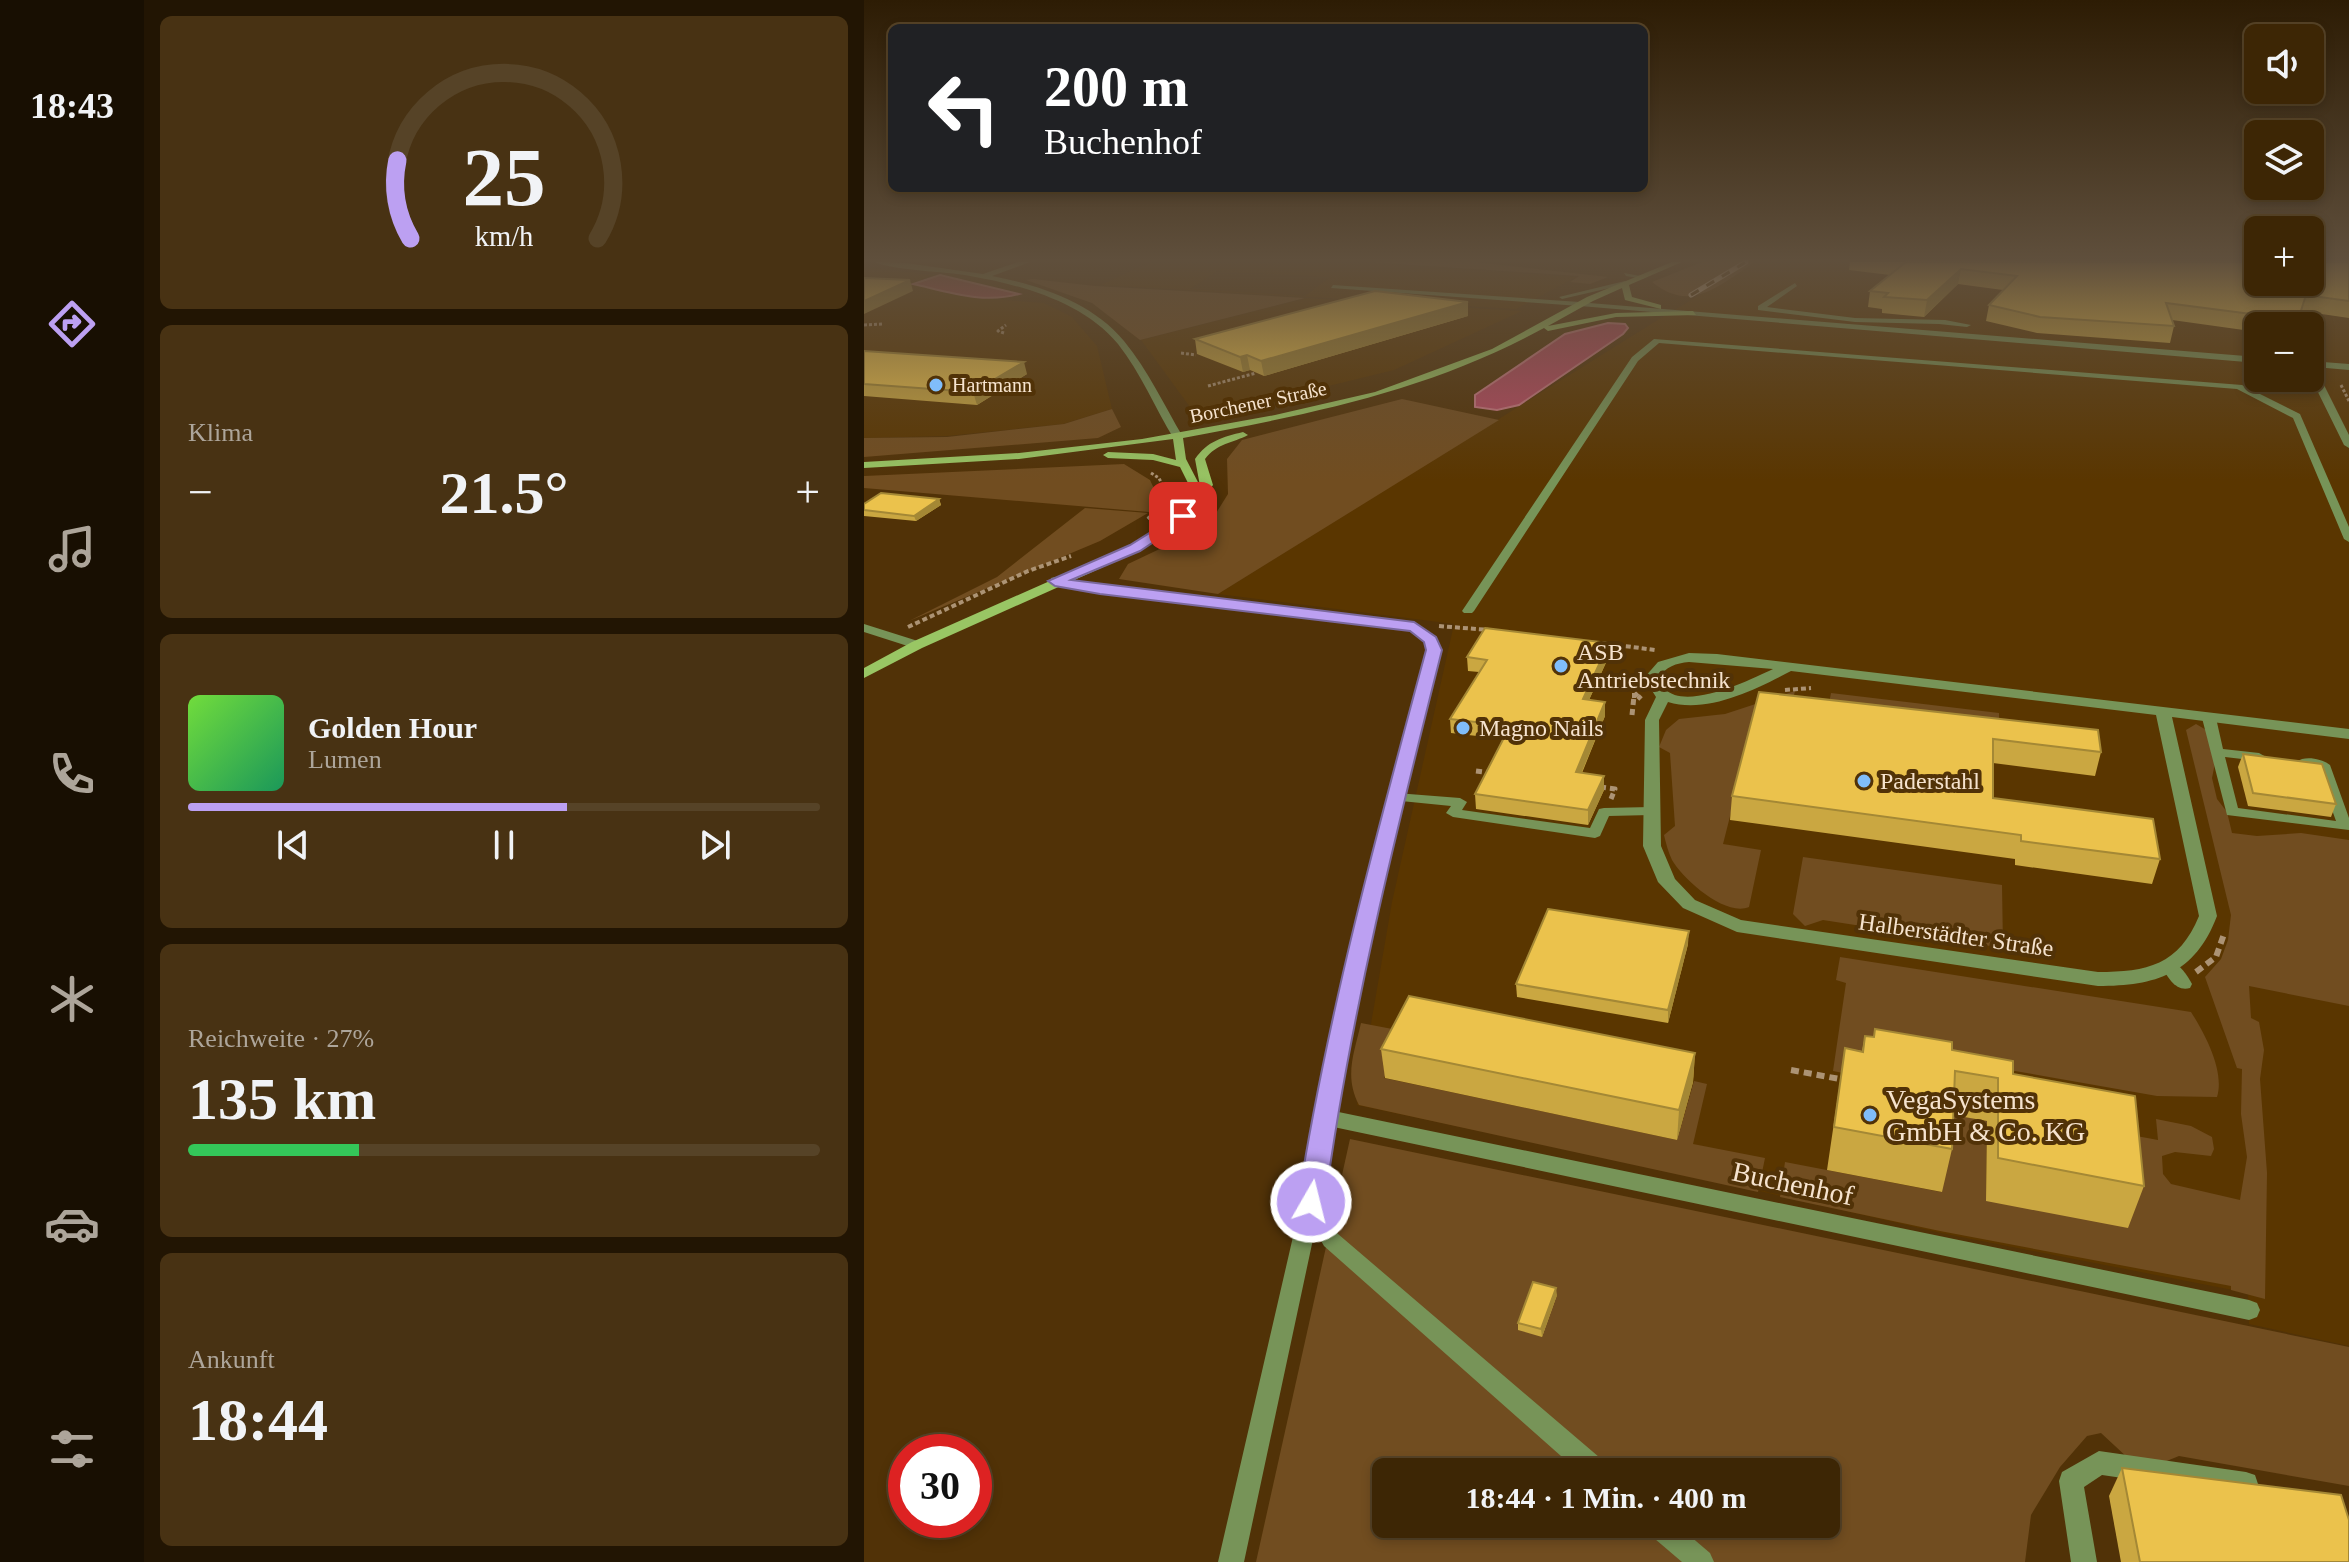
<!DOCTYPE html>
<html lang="de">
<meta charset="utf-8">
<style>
:root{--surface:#3d2605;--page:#483213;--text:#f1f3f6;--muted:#ada59a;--line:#564327;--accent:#bca0f2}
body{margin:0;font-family:"Times New Roman",serif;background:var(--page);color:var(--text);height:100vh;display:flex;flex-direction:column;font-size:30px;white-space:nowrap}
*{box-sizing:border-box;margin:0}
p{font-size:26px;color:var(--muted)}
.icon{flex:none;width:44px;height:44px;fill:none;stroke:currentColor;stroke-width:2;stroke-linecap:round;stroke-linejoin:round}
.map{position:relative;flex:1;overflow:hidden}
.panel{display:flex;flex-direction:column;gap:16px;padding:16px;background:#221503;width:720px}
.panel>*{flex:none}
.banner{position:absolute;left:24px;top:24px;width:760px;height:168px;border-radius:12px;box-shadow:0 4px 12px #0003,0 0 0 2px var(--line);background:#202124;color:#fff;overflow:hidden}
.fabs{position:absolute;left:1380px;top:24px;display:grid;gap:16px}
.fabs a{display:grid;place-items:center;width:80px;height:80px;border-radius:12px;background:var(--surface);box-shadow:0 4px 12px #0003,0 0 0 2px var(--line);font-size:40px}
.speed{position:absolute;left:24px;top:1434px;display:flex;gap:16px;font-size:40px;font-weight:700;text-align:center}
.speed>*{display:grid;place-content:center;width:104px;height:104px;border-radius:50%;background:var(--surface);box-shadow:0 4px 12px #0003,0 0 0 2px var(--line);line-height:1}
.speed .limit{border:12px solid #d22;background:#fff;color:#111}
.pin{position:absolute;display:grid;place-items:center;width:68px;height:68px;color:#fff;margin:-34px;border-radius:16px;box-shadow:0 4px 12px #0006}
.me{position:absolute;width:88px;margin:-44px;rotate:8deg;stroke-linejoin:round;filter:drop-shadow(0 0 6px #0008)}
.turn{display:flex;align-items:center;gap:28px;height:168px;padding:0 24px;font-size:36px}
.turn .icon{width:104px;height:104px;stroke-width:2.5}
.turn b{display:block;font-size:56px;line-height:68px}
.big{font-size:60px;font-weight:600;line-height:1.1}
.panel .tile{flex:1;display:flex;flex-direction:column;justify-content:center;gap:12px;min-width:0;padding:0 28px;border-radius:12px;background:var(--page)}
.panel .dial{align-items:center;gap:0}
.dial svg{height:208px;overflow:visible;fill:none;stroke:var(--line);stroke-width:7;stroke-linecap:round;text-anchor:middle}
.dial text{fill:var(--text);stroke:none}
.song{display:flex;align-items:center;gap:24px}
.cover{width:96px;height:96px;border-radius:12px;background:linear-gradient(135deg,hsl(100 70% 55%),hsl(150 70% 35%))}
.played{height:8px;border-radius:4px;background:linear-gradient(90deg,var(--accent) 60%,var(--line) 60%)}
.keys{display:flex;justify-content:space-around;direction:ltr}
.heat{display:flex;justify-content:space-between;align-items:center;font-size:44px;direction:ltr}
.charge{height:12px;border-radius:6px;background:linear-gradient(90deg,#34c759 27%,var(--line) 0)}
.trip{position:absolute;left:508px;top:1458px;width:468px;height:80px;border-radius:12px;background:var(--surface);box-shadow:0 4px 12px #0003,0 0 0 2px var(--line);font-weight:600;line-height:80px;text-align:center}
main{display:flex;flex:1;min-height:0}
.dock{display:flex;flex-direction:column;width:144px;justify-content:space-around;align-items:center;background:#180f02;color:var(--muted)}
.dock .icon{width:56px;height:56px}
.dock .selected{color:var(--accent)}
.dock b{font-size:36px;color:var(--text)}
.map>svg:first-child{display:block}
.built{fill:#5a3600;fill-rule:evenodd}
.green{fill:#714d20;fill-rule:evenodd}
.water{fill:#b54961;stroke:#c87782;stroke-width:2}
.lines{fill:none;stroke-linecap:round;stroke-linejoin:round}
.path-far3{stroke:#ac9374;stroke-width:3;stroke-dasharray:3 2;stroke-linecap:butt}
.path-far2{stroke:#ac9374;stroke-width:4;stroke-dasharray:5 3;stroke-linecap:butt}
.path-far1{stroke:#ac9374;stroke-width:5;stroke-dasharray:6 4;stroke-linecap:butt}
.path{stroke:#ac9374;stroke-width:6;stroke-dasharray:8 5;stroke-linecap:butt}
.service{fill:#779458;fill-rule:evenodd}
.minor{fill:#779458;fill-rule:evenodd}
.secondary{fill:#99c664;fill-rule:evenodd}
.rail-casing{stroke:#dbc6ad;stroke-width:5}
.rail{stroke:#513207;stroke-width:3;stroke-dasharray:9;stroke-linecap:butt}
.wall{fill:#caa741}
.shaded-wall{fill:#a48835}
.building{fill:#ebc24c;stroke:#a48835;stroke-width:2}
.route{fill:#bca0f2;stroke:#7a689d;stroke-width:2}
.poi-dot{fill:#80bdfa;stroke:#513207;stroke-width:3}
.labels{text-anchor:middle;stroke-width:8;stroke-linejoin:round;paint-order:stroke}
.far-poi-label{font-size:20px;fill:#f6e3ce;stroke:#513207;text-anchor:start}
.far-street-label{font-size:20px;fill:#f6e3ce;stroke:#513207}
.poi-label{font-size:24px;fill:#f6e3ce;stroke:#513207;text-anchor:start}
.street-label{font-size:24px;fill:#f6e3ce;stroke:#513207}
.near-poi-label{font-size:28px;fill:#f6e3ce;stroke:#513207;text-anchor:start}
.near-street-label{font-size:28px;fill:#f6e3ce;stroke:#513207}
</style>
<main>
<nav class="dock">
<b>18:43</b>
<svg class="icon selected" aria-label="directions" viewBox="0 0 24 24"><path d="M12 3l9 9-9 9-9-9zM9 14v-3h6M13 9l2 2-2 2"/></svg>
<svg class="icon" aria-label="music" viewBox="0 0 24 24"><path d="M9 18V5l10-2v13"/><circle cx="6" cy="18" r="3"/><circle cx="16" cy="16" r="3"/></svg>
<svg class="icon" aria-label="phone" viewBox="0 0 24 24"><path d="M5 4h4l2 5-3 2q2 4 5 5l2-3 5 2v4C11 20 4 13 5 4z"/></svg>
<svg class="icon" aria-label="climate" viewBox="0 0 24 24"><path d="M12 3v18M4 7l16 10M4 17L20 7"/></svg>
<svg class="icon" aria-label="car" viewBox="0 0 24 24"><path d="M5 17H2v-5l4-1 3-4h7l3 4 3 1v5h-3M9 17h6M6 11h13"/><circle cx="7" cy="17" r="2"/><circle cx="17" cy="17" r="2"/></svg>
<svg class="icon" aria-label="filters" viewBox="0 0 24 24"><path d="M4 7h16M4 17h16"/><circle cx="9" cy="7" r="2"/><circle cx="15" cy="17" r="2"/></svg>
</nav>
<section class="panel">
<div class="tile dial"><svg viewBox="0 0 100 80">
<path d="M14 69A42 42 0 1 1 86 69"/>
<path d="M14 69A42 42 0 0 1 9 39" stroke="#bca0f2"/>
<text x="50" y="56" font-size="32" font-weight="700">25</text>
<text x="50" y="72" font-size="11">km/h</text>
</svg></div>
<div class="tile"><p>Klima</p>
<div class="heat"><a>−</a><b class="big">21.5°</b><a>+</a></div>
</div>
<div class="tile">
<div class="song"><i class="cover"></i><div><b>Golden Hour</b><p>Lumen</p></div></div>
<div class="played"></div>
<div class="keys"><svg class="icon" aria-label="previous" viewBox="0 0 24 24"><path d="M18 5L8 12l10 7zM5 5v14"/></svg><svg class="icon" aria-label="pause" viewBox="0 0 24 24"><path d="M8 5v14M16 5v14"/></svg><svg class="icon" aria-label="next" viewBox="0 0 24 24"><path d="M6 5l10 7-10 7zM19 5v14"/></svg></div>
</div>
<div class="tile"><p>Reichweite · 27%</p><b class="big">135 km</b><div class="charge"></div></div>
<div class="tile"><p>Ankunft</p><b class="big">18:44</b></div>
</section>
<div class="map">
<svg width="1485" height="1562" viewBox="0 0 1485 1562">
<rect width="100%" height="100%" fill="#513207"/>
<g class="built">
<path d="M286,262H498L712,277L652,309L237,285ZM353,271L464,277L465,278L441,296L326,289Z"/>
<path d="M891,262H1394V282H1446L1485,262V1346L1385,1324L1384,1293L1077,1233L844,1179L493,1105L528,902L590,624L354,594L797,318ZM1394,326H1446V378H1394Z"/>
<polygon points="0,267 67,275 48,284 111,298 180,303 208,317 233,346 248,409 199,424 83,436 0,438"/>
<polygon points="443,298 658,311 530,370 334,418 277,340"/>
</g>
<g class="green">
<polygon points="504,262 611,262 744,277 726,284 706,282 715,276"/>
<path d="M838,262H891C855,285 828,314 788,282Z"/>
<polygon points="169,279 231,286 441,298 276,340 228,303 162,280"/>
<polygon points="538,399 635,420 354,594 255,579 264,564 344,526 364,494 363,459 378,440"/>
<polygon points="248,409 257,427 234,438 0,457 0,438 83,437 200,424"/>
<polygon points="260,464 286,480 293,495 285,512 0,488 0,476"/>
<polygon points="221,508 284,513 236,541 45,621 133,577"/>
<path d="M931,691L924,718L892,714L859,844L897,850L885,907C861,917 819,879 808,860C804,852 802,843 800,835L811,826L806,753L795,747L802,730L815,719L861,714Z"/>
<polygon points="967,693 1135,713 1135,724 965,704"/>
<polygon points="1332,724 1344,731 1351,763 1348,778 1353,799 1363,812 1368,833 1393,836 1437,833 1485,840 1485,1006 1385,986 1387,1018 1395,1022 1400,1050 1396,1079 1403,1173 1401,1299 1367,1290 1367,1286 1076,1231 916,1197 921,1162 1077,1192 1082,1113 1123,1121 1122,1201 1267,1135 1294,1140 1292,1119 1327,1126 1348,1137 1350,1149 1347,1156 1311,1152 1298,1156 1299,1174 1307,1184 1376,1200 1383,1157 1377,1114 1378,1069 1373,1068 1341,977 1357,959 1364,940 1367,915 1322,730"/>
<polygon points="939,857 1138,885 1139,948 959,920 941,926 929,914"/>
<path d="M976,957L1327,1012C1341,1034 1361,1071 1353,1097L1293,1096L1151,1071L1138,1075L994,1076L969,1071L982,983L972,980Z"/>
<path d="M497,1023L544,1032L520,1078L813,1140L830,1081L843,1084L829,1144L901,1158L894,1192L495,1105C480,1076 490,1054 497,1023Z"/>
<path d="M486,1139L1485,1347V1486L1315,1456L1278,1471L1237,1433L1223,1436L1196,1467L1167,1515L1161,1562H392ZM522,1472H962V1524H522Z"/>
</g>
<g class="water">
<path d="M76,275L155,294C119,304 85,292 49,284Z"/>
<polygon points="744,323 761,324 764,328 759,334 655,405 633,410 611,407 611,395 701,334"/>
</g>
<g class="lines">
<g class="path-far3">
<polyline points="0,325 19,324"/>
<polyline points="140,333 134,331 142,325"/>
<polyline points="317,353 332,355"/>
<polyline points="1477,385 1485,401"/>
<polyline points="344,386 392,373"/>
<polyline points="284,519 296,506 302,493 295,478 287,473"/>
</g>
<g class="path-far2">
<polyline points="284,519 286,517"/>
<polyline points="575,626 625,630"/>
<polyline points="44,627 164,571 207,556"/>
<polyline points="738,643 791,650"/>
<polyline points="768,677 770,692 776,698"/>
<polyline points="921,690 947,688"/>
<polyline points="770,698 770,693"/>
</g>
<g class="path-far1">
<polyline points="774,696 777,699"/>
<polyline points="768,715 770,696"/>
<polyline points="612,771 627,773"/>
<polyline points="736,787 751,789 747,799"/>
</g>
<g class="path">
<polyline points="1332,972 1352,957 1360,934"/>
<polyline points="927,1070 981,1080"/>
</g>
<g class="service">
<polygon points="760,273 782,277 779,279 762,276"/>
<polygon points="761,281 763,284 698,299 695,297"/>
<polygon points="931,283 933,286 903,307 991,318 1081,320 1107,325 1103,327 1075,324 991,322 894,310 894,306"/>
<polygon points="469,285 716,302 720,304 716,306 467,288"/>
<polygon points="790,339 1378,385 1436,414 1485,527 1485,542 1480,539 1429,418 1373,389 795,343 774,361 610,611 608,613 600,613 598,611 768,357"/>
<polygon points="0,624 57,642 59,645 53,649 0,632"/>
<path d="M1345,714L1352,718L1359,749L1395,753L1402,757L1395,761L1361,757L1374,808L1472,821L1453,768L1435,765L1433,762C1440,755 1459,759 1466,765L1485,818V830L1363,815L1338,718Z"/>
<polygon points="532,793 596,798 603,802 598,810 726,828 735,809 740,808 787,807 794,811 787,815 745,816 736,836 731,838 589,817 582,813 587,806 527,800 525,797"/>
<path d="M1306,961C1316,964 1323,975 1328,984L1326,988C1312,992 1304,978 1298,967L1300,963Z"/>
<polygon points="460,1109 1385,1300 1393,1303 1396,1310 1393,1317 1385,1320 460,1125 453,1122 451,1117 453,1112"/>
<polygon points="447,1193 454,1196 474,1234 742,1463 745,1472 715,1472 460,1246 451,1230 380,1562 354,1562 437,1202 440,1196"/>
<polygon points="1235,1451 1382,1472 1391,1475 1394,1484 1391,1493 1382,1496 1238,1475 1220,1487 1233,1562 1207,1562 1195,1481 1198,1472"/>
<polygon points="781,1524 812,1524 846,1553 850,1562 818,1562 784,1533"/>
</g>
<g class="minor">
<path d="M10,262L42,263L119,274L154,262H166L128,276C175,285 229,303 260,341C284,370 300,405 319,437L310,439C291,408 277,373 254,344C219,302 158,285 106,276C79,271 33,271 10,262Z"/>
<polygon points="713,302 1394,357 1394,363 716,306"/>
<polygon points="1446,361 1485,364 1485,370 1451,367 1485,435 1485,448 1480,445 1446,376"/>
<path d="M191,577L236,586L550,623L572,637L577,650C531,832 485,1016 459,1202L455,1209L447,1212L439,1209L435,1202C465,1016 515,832 563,650L561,642L546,631L236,594L187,584V578Z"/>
<path d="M825,653L853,654L1485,729V739L1308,717L1353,916C1331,974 1292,986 1234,986L873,932L819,908L794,882L779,846L781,720L792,697L780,678L794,662ZM825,662L909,669C886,680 822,711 801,689C798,686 796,682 794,678C802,667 812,663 825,662ZM927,671L1292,715L1335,916C1315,965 1283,972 1234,972L877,920L831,900L811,879L797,846L795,720L804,702C844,714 892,689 927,671Z"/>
</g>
<path class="secondary" d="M808,262H818L765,285L768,297L797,305V309L761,300L758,288L729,301L684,326L752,313L829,311L832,315L752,317L684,331L680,328C565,391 447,414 319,438L322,459L336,486L331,459C343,441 359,437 379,432L384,435C369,443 353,443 341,459L349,485L319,524L275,551L58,648L0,678V668L48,642L267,545L311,520L330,495L316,467L289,460L244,458L239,455L244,452L289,454L312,460L309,439L155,459L0,468V462L155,453L278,439L411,415L511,392L628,349L723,297Z"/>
<defs>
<polyline id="rail" points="827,295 882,262"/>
</defs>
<use href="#rail" class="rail-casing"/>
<use href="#rail" class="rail"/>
</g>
<g class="wall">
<polygon points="986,262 1485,262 1485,318 1437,311 1432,326 1394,326 1394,332 1308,320 1310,326 1306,343 1173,333 1122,321 1125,305 1139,290 1094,284 1060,317 1018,313 1018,309 1004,307 1006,291 1026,275 985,270"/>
<polygon points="604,316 400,376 386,370 379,372 333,354 331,339"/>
<polygon points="0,351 163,374 113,405 0,396"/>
<polygon points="75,499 77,505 52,521 0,516 0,504"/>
<polygon points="745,656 725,700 741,702 741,716 718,773 740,776 740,790 724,825 612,809 611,794 639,739 587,733 586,719 615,672 604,671 603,657"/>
<polygon points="895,692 1237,752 1231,776 1129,763 1129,798 1296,859 1288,884 1151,865 1151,859 866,820 868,796"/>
<polygon points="1379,754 1472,804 1467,817 1384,806 1374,767"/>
<polygon points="824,944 804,1023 653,997 652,984"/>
<polygon points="1001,1036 1088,1050 1149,1074 1280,1186 1264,1228 1122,1201 1123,1121 1089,1115 1088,1149 1078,1192 963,1170 981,1048 998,1051"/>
<polygon points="517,1049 831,1053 829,1082 813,1140 521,1078"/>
<polygon points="693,1295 678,1337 654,1330 654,1323"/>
<polygon points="1258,1468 1485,1562 1257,1562 1245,1496"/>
</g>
<g class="shaded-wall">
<polygon points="1097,269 1094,284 1060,317 1063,300"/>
<polygon points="46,280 49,291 0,314 0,301"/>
<polygon points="604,302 604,316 400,376 397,361"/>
<polygon points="383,355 386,370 379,372 376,357"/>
<polygon points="160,362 163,374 113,405 109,392"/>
<polygon points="75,499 77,505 52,521 50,516"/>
<polygon points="745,643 745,656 719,713 719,699"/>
<polygon points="741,702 741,716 712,786 712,772"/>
<polygon points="740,776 740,790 724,825 724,810"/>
<polygon points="825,931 824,944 804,1023 804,1010"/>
<polygon points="831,1053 829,1082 813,1140 815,1110"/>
<polygon points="692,1288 693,1295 678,1337 677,1329"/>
</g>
<g class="building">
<polygon points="1042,262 1394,262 1394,282 1446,282 1446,262 1485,262 1485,301 1442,295 1434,320 1302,303 1310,326 1176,317 1125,305 1153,276 1097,269 1063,300 1020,297 1024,293 1006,291"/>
<polygon points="0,278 46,280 0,301"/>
<polygon points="511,291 604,302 397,361 383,355 376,357 331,339"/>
<polygon points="0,351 160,362 109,392 0,384"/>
<polygon points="17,493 75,499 50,516 0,510 0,504"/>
<polygon points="621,628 745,643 719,699 741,702 712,772 740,776 724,810 611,794 646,726 586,719 623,660 603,657"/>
<polygon points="895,692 1234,730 1237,752 1129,739 1129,798 1289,819 1296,859 1157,841 1157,835 868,796"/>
<polygon points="1379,754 1458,764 1472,804 1389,793"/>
<polygon points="684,909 825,931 804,1010 652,984"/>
<polygon points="545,996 831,1053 815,1110 517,1049"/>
<polygon points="1011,1029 1088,1042 1088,1050 1149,1061 1149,1074 1271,1096 1280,1186 1134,1158 1134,1078 1091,1071 1088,1149 970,1127 981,1048 999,1052 1001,1036 1010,1037"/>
<polygon points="669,1282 692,1288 677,1329 654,1323"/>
<polygon points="1258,1468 1477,1495 1485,1520 1485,1562 1276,1562"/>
</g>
<linearGradient id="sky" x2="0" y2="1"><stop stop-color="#2d1c04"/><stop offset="0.54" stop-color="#5f4f3c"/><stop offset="1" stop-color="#5f4f3c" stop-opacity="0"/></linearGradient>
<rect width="1485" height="481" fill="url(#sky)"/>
<path class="route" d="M319,512L326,516L324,519L276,551L207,580L550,622L572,637L578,650C532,832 486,1016 461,1202L457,1210L447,1213L438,1210L434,1202C463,1016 513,831 562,650L560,642L546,631L236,594L191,586L184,581L266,545Z"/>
<g class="poi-dot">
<circle cx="72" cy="385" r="8"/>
<circle cx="697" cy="666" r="8"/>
<circle cx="599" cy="728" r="8"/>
<circle cx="1000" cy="781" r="8"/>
<circle cx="1006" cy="1115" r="8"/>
</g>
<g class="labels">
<g class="far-poi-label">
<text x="88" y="392">Hartmann</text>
</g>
<g class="far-street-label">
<text transform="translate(394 402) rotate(-12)" y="7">Borchener Straße</text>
</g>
<g class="poi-label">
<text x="713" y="660">ASB<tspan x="713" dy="28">Antriebstechnik</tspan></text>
<text x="615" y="736">Magno Nails</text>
<text x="1016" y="789">Paderstahl</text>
</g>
<g class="street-label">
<text transform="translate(1092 935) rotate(8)" y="8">Halberstädter Straße</text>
</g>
<g class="near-poi-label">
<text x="1022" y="1109">VegaSystems<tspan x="1022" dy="32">GmbH &amp; Co. KG</tspan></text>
</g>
<g class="near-street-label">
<text transform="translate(929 1183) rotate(12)" y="10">Buchenhof</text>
</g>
</g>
</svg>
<div class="fabs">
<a><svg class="icon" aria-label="sound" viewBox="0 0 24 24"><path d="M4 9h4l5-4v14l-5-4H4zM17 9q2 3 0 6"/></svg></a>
<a><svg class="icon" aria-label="layers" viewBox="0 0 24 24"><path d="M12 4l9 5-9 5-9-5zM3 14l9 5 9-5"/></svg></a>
<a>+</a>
<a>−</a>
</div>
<div class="speed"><div class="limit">30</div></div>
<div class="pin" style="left:319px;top:516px;background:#d93025"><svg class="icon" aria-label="arrive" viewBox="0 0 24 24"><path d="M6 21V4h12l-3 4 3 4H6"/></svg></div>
<svg class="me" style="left:447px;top:1202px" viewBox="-20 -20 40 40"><circle r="17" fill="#bca0f2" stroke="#fff" stroke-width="3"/><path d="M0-11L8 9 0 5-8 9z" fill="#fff"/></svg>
<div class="trip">18:44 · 1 Min. · 400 m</div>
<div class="banner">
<div class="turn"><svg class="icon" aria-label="left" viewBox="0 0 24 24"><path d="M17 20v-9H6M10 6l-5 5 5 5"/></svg><div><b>200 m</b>Buchenhof</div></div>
</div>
</div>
</main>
